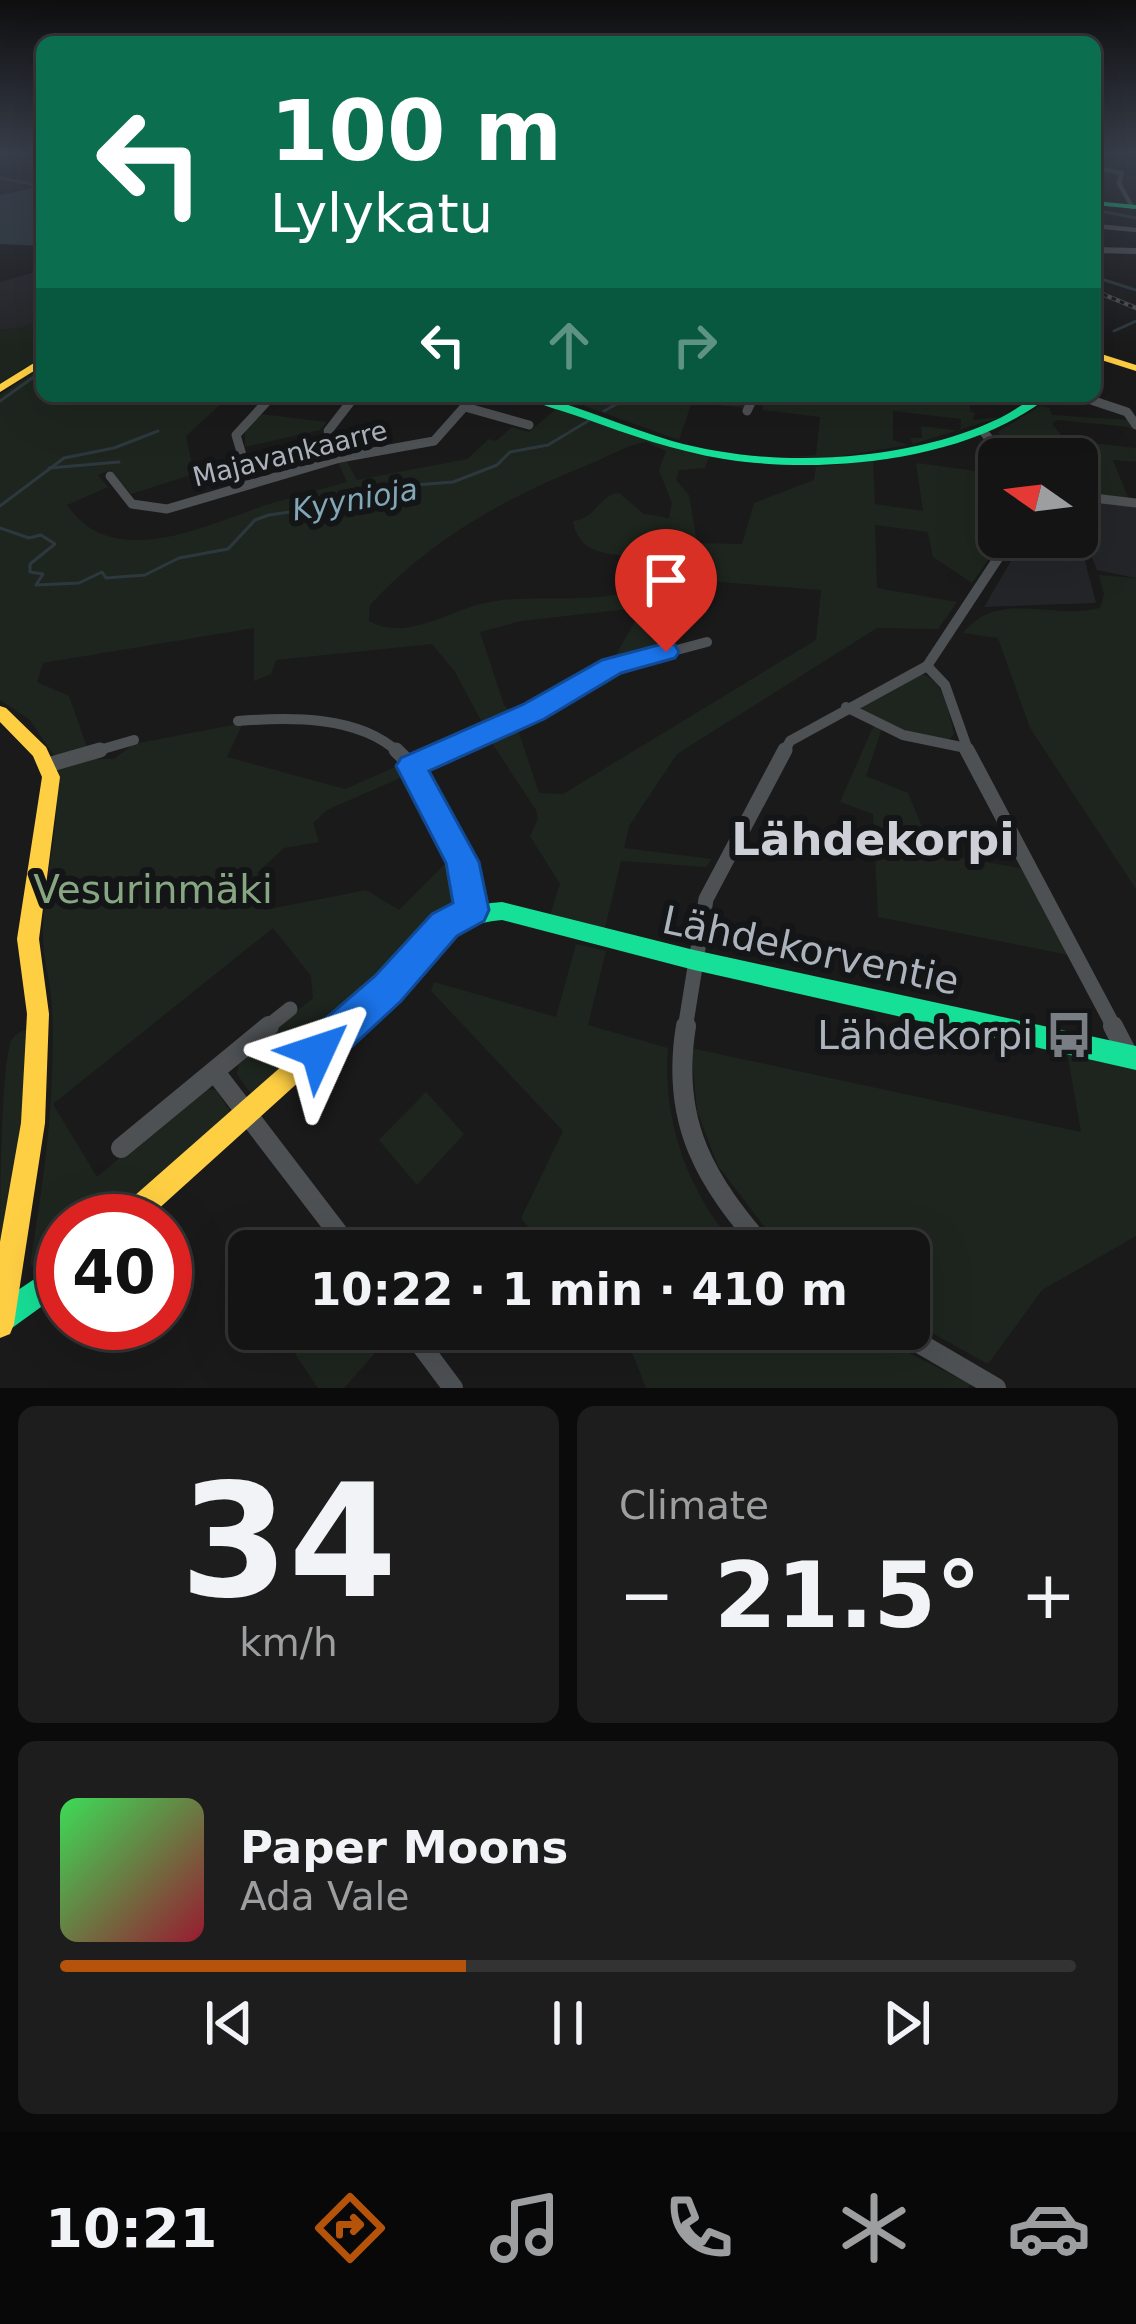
<!DOCTYPE html>
<meta charset="utf-8">
<style>
:root{--surface:#141414;--page:#1d1d1d;--text:#f1f3f6;--muted:#9d9ea0;--line:#333334;--accent:#b45309}
body{margin:0;font-family:"DejaVu Sans",sans-serif;background:var(--page);color:var(--text);height:100vh;display:flex;flex-direction:column;font-size:45px;white-space:nowrap}
*{box-sizing:border-box;margin:0}
p{font-size:39px;color:var(--muted)}
.icon{flex:none;width:66px;height:66px;fill:none;stroke:currentColor;stroke-width:2;stroke-linecap:round;stroke-linejoin:round}
.map{position:relative;height:1388px;overflow:hidden}
.panel{display:flex;flex-direction:column;gap:18px;padding:18px;background:#0b0b0b;flex:1}
.panel>*{flex:none}
.hud{position:absolute;left:36px;top:36px;width:1065px;height:366px;border-radius:18px;box-shadow:0 12px 48px #0002,0 0 0 3px var(--line);background:#0b6e4f;color:#fff;overflow:hidden}
.needle{width:78px;rotate:284deg}
.tools{position:absolute;left:978px;top:438px;display:grid;gap:24px}
.tools a{display:grid;place-items:center;width:120px;height:120px;border-radius:18px;background:var(--surface);box-shadow:0 12px 48px #0002,0 0 0 3px var(--line);font-size:60px}
.speed{position:absolute;left:36px;top:1194px;display:flex;gap:24px;font-size:60px;font-weight:700;text-align:center}
.speed>*{display:grid;place-content:center;width:156px;height:156px;border-radius:50%;background:var(--surface);box-shadow:0 12px 48px #0002,0 0 0 3px var(--line);line-height:1}
.speed .limit{border:18px solid #d22;background:#fff;color:#111}
.pin{position:absolute;display:grid;place-items:center;width:102px;height:102px;color:#fff;margin:-123px -51px;border-radius:50% 50% 50% 0;rotate:-45deg;box-shadow:0 0 12px #0007}
.pin .icon{rotate:45deg}
.me{position:absolute;width:132px;margin:-66px;rotate:48deg;stroke-linejoin:round;filter:drop-shadow(0 0 9px #0008)}
.turn{display:flex;align-items:center;gap:42px;height:252px;padding:0 36px;font-size:54px}
.turn .icon{width:156px;height:156px;stroke-width:2.5}
.turn b{display:block;font-size:84px;line-height:102px}
.lanes{display:flex;align-items:center;height:114px;padding:0 36px;background:#0003;justify-content:center;gap:60px;direction:ltr}
.lanes .off{opacity:.35}
.big{font-size:90px;font-weight:600;line-height:1.1}
.panel .tile{flex:1;display:flex;flex-direction:column;justify-content:center;gap:18px;min-width:0;padding:0 42px;border-radius:18px;background:var(--page)}
.panel .dial{align-items:center;gap:0}
.dial b{font-size:156px;line-height:1}
.song{display:flex;align-items:center;gap:36px}
.cover{width:144px;height:144px;border-radius:18px;background:linear-gradient(135deg,hsl(130 70% 55%),hsl(350 70% 35%))}
.played{height:12px;border-radius:6px;background:linear-gradient(90deg,var(--accent) 40%,var(--line) 40%)}
.keys{display:flex;justify-content:space-around;direction:ltr}
.heat{display:flex;justify-content:space-between;align-items:center;font-size:66px;direction:ltr}
.panel .tiles{flex:1;display:grid;gap:18px;grid-template-columns:1fr 1fr}
.tile:last-child{grid-column:span 2}
.trip{position:absolute;left:228px;top:1230px;width:702px;height:120px;border-radius:18px;background:var(--surface);box-shadow:0 12px 48px #0002,0 0 0 3px var(--line);font-weight:600;line-height:120px;text-align:center}
.tab-bar{display:flex;height:192px;justify-content:space-around;align-items:center;background:#080808;color:var(--muted)}
.tab-bar .icon{width:84px;height:84px}
.tab-bar .selected{color:var(--accent)}
.tab-bar b{font-size:54px;color:var(--text)}
.map>svg:first-child{display:block}
.built{fill:#242528}
.green{fill:#1e251e;fill-rule:evenodd}
.water{fill:#2d383e}
.lines{fill:none;stroke-linecap:round;stroke-linejoin:round}
.stream{stroke:#2d383e;stroke-width:3}
.street-far5{stroke:#4e5154;stroke-width:4.5}
.street-far4{stroke:#4e5154;stroke-width:6}
.street-far3{stroke:#4e5154;stroke-width:9}
.street-far2{stroke:#4e5154;stroke-width:10}
.street-far1{stroke:#4e5154;stroke-width:15}
.street{stroke:#4e5154;stroke-width:20}
.fast{fill:#16e098;fill-rule:evenodd}
.slow{fill:#ffcf43;fill-rule:evenodd}
.rail-casing{stroke:#4e5053;stroke-width:4.5}
.rail{stroke:#141517;stroke-width:3;stroke-dasharray:4.5;stroke-linecap:butt}
.route{fill:#1a73e8;stroke:#114b97;stroke-width:3}
.labels{text-anchor:middle;stroke-width:12;stroke-linejoin:round;paint-order:stroke}
.far-street-label{font-size:27px;fill:#acb3bc;stroke:#141517}
.far-water-label{font-size:30px;font-style:italic;fill:#82a7b7;stroke:#141517}
.near-park-label{font-size:39px;fill:#86a782;stroke:#141517}
.near-street-label{font-size:39px;fill:#acb3bc;stroke:#141517}
.near-poi-label{font-size:39px;fill:#acb3bc;stroke:#141517;text-anchor:end}
.district-label{font-size:45px;font-weight:bold;fill:#cdd1d7;stroke:#141517}
</style>
<div class="map">
<svg width="1136" height="1388" viewBox="0 0 1136 1388">
<rect width="100%" height="100%" fill="#1a1a1b"/>
<g class="built">
<polygon points="42,270 42,317 24,328 0,330 0,282"/>
<polygon points="1077,499 1136,506 1136,578 1097,570 1077,519"/>
<polygon points="1077,531 1096,603 984,607 1025,537 1077,537"/>
</g>
<g class="green">
<polygon points="42,317 42,357 0,383 0,330 24,328"/>
<path d="M42,367V396H230L186,436L194,474L131,494L111,470L98,475L108,487L67,505C113,573 206,525 266,505C292,497 320,490 347,482L338,462L346,460L357,480L467,459L489,439L496,441L512,427L529,432L558,407L709,456L705,468L679,470L676,480L689,495L697,543L742,544L754,503L814,480L816,467L873,461L875,504L923,511L916,463L999,474V537H1004L972,583L933,557L928,532L875,525L877,588L957,602L938,629L877,628L677,754L629,826L624,848L712,859L706,867L621,861L605,928L550,915L560,884L530,836L538,819L536,810L488,737L516,724L539,793L563,794L816,640L821,590L683,579L657,624L670,644L613,660L640,613L637,608L521,621L480,632L504,705L513,716L485,728L455,672L432,644L276,660L271,674L254,681V628L43,663L37,682L69,696L87,747L54,756L30,720L0,700V395ZM646,442L666,451L659,470L672,503L669,518L644,514L619,493C600,494 596,519 573,521C581,566 626,547 657,566L641,587C598,607 530,592 485,603C449,611 405,642 369,621L370,605C430,540 503,499 585,466C605,458 625,446 646,442Z"/>
<polygon points="596,396 726,396 746,400 744,408 692,402 679,440 584,406"/>
<polygon points="800,396 869,396 935,403 935,396 968,396 971,412 975,413 973,420 1001,417 913,444 910,438 922,438 921,426 960,431 961,419 893,411 893,440 908,445 837,457 787,457 816,455 820,417 763,410 762,397 768,402 796,405"/>
<polygon points="1040,406 1050,408 1052,415 1129,420 1134,432 1129,427 1057,420 1052,424 1061,435 1081,437 1083,442 1136,448 1136,462 1113,460 1129,500 1080,495 1077,459 1014,459 998,432"/>
<polygon points="261,414 327,422 320,430 245,447 245,430"/>
<path d="M1099,575L1136,578V889L1030,728L998,638L963,633C1000,588 1051,621 1100,608L1104,594Z"/>
<path d="M920,674C944,678 949,713 954,734L947,741L900,729L862,711V706Z"/>
<path d="M243,723L227,757L345,789L400,765L407,775L327,810L313,823L319,842L284,848L257,873L265,910L366,890L399,910L450,859L456,863L463,889L374,992L251,1094L237,1074L240,1058L313,998L311,976L273,928L53,1104L97,1177L202,1089L216,1090L231,1113L108,1221H63V1261L45,1276L30,1264C44,1179 56,1095 52,1008C51,980 41,955 43,926C46,873 60,823 57,770L89,759H114L134,744Z"/>
<polygon points="874,725 882,728 866,776 908,793 933,853 1025,869 1069,955 878,917 873,814 840,802"/>
<path d="M576,944L606,951L588,1025L668,1048C662,1123 689,1195 740,1251H549L521,1218L563,1131L431,991L434,982L556,1017Z"/>
<path d="M26,1029L22,1138L0,1269C0,1225 0,1072 11,1041C15,1034 19,1033 26,1029Z"/>
<polygon points="691,1048 1081,1132 1067,1051 1136,1068 1136,1236 1042,1290 988,1364 909,1320 909,1251 791,1251 770,1234 718,1166 697,1111"/>
<polygon points="426,1092 464,1134 417,1185 379,1140"/>
<polygon points="318,1329 385,1329 390,1336 344,1388 318,1388 295,1354"/>
<polygon points="615,1329 860,1329 971,1384 967,1388 646,1388 629,1345"/>
</g>
<polygon class="water" points="42,186 42,246 0,244 0,195"/>
<g class="lines">
<g class="stream">
<polyline points="0,178 42,186"/>
<polyline points="1095,210 1136,218"/>
<polyline points="1095,277 1136,290"/>
<polyline points="1114,331 1136,321"/>
<polyline points="0,401 42,371"/>
<polyline points="604,411 631,396"/>
<polyline points="49,468 119,462"/>
<polyline points="0,506 64,458 114,448 158,431"/>
<polyline points="0,528 29,538 41,535 55,544 30,564 30,572 43,574 36,585 79,583 102,572 106,578 145,575 179,558 228,549 255,520 269,515 345,504 383,492 401,495 416,485 453,482 497,465 510,452 548,445 588,421"/>
</g>
<g class="street-far5">
<polyline points="1095,168 1122,173 1119,183 1132,207"/>
<polyline points="1095,226 1136,230"/>
<polyline points="1095,250 1136,251"/>
</g>
<polyline class="street-far4" points="1095,250 1136,251"/>
<g class="street-far3">
<polyline points="1079,396 1127,412 1136,425"/>
<polyline points="465,407 529,425"/>
<polyline points="747,411 754,396"/>
<polyline points="983,431 1005,459"/>
<polyline points="340,458 328,431 355,396"/>
<polyline points="110,476 132,504 167,509 340,458 434,441 474,396"/>
<polyline points="250,482 236,435 272,396"/>
<polyline points="1077,496 1136,503"/>
</g>
<g class="street-far2">
<polyline points="927,666 945,685 969,753"/>
<polyline points="927,666 1012,537"/>
<polyline points="846,707 903,735 966,748"/>
<path d="M238,721C289,717 359,715 399,753"/>
<polyline points="89,753 134,740"/>
<polyline points="440,753 534,711 612,667 707,642"/>
<polyline points="784,753 790,741 927,666"/>
</g>
<g class="street-far1">
<path d="M396,750C439,790 461,854 472,911"/>
<polyline points="967,750 1115,1029"/>
<polyline points="48,765 100,750"/>
<polyline points="411,766 447,750"/>
<polyline points="265,1029 290,1009"/>
<polyline points="685,1029 706,899 785,750"/>
</g>
<g class="street">
<path d="M686,1026C670,1123 706,1182 767,1251"/>
<polyline points="1113,1026 1128,1055"/>
<polyline points="215,1072 352,1251"/>
<polyline points="121,1148 269,1026"/>
<polyline points="409,1329 453,1388"/>
<polyline points="895,1329 996,1388"/>
</g>
<g class="fast">
<polygon points="1095,201 1136,205 1136,209 1095,205"/>
<path d="M524,396H540C585,409 628,428 672,441C751,463 841,463 921,445C948,439 975,430 1000,418C1017,410 1030,396 1049,396C969,461 824,475 724,459C675,451 630,435 583,418C564,411 541,406 524,396Z"/>
<path d="M502,902L694,950L1136,1046V1070L694,970L502,920C452,924 436,949 406,985L398,989L390,985L387,978L390,971C426,931 445,906 502,902Z"/>
<polygon points="63,1260 63,1291 12,1328 0,1331 0,1302"/>
</g>
<g class="slow">
<polygon points="1095,352 1136,365 1136,371 1095,358"/>
<polygon points="42,358 42,366 0,392 0,384"/>
<polygon points="0,706 6,708 46,747 60,777 39,939 49,1014 45,1123 14,1324 10,1334 0,1338 0,1242 21,1123 27,1014 17,939 42,777 33,756 0,722"/>
<polygon points="398,967 406,971 409,978 406,985 145,1221 112,1221 116,1212 390,971"/>
</g>
<defs>
<polyline id="rail" points="1095,291 1136,308"/>
</defs>
<use href="#rail" class="rail-casing"/>
<use href="#rail" class="rail"/>
</g>
<linearGradient id="sky" x2="0" y2="1"><stop stop-color="#0e0e0f"/><stop offset="0.44" stop-color="#383e4a"/><stop offset="1" stop-color="#383e4a" stop-opacity="0"/></linearGradient>
<rect width="1136" height="348" fill="url(#sky)"/>
<polygon class="route" points="666,643 675,645 679,652 675,658 621,673 544,719 429,771 479,862 489,910 484,921 457,936 401,1001 332,1065 318,1070 304,1065 299,1051 304,1037 375,976 432,914 453,903 446,863 396,766 401,758 524,704 602,660"/>
<defs>
<symbol id="bus-bare" viewBox="-9 -9 18 18"><path d="M-5-6H5V4H4V6H2V4H-2V6H-4V4H-5ZM-3.5-4V0h7V-4ZM-3.5 1.2v1.5H-2V1.2ZM2 1.2v1.5H3.5V1.2Z" fill="#797d84" stroke="#141517" stroke-width="2.5" paint-order="stroke"/></symbol>
</defs>
<g fill-rule="evenodd">
<use href="#bus-bare" x="1036" y="1002" width="66" height="66"/>
</g>
<g class="labels">
<g class="far-street-label">
<text transform="translate(290 454) rotate(-14)" y="9">Majavankaarre</text>
</g>
<g class="far-water-label">
<text transform="translate(355 500) rotate(-10)" y="10">Kyynioja</text>
</g>
<g class="near-park-label">
<text x="153" y="903">Vesurinmäki</text>
</g>
<g class="near-street-label">
<text transform="translate(811 950) rotate(12)" y="14">Lähdekorventie</text>
</g>
<g class="near-poi-label">
<text x="1033" y="1049">Lähdekorpi</text>
</g>
<g class="district-label">
<text x="873" y="855">Lähdekorpi</text>
</g>
</g>
</svg>
<div class="tools">
<a><svg class="needle" viewBox="-14 -14 28 28"><path d="M0-13l5 13h-10z" fill="#e53935"/><path d="M0 13l5-13h-10z" fill="#9d9ea0"/></svg></a>
</div>
<div class="speed"><div class="limit">40</div></div>
<div class="pin" style="left:666px;top:652px;background:#d93025"><svg class="icon" aria-label="arrive" viewBox="0 0 24 24"><path d="M6 21V4h12l-3 4 3 4H6"/></svg></div>
<svg class="me" style="left:318px;top:1051px" viewBox="-20 -20 40 40"><path d="M0-17L14 15 0 8-14 15z" fill="#1a73e8" stroke="#fff" stroke-width="4"/></svg>
<div class="trip">10:22 · 1 min · 410 m</div>
<div class="hud">
<div class="turn"><svg class="icon" aria-label="left" viewBox="0 0 24 24"><path d="M17 20v-9H6M10 6l-5 5 5 5"/></svg><div><b>100 m</b>Lylykatu</div></div>
<div class="lanes"><svg class="icon" aria-label="left" viewBox="0 0 24 24"><path d="M17 20v-9H6M10 6l-5 5 5 5"/></svg><svg class="icon off" aria-label="ahead" viewBox="0 0 24 24"><path d="M12 20V5M6 11l6-6 6 6"/></svg><svg class="icon off" aria-label="right" viewBox="0 0 24 24"><path d="M7 20v-9h11M14 6l5 5-5 5"/></svg></div>
</div>
</div>
<section class="panel">
<div class="tiles">
<div class="tile dial"><b>34</b><p>km/h</p></div>
<div class="tile"><p>Climate</p>
<div class="heat"><a>−</a><b class="big">21.5°</b><a>+</a></div>
</div>
<div class="tile">
<div class="song"><i class="cover"></i><div><b>Paper Moons</b><p>Ada Vale</p></div></div>
<div class="played"></div>
<div class="keys"><svg class="icon" aria-label="previous" viewBox="0 0 24 24"><path d="M18 5L8 12l10 7zM5 5v14"/></svg><svg class="icon" aria-label="pause" viewBox="0 0 24 24"><path d="M8 5v14M16 5v14"/></svg><svg class="icon" aria-label="next" viewBox="0 0 24 24"><path d="M6 5l10 7-10 7zM19 5v14"/></svg></div>
</div>
</div>
</section>
<nav class="tab-bar">
<b>10:21</b>
<svg class="icon selected" aria-label="directions" viewBox="0 0 24 24"><path d="M12 3l9 9-9 9-9-9zM9 14v-3h6M13 9l2 2-2 2"/></svg>
<svg class="icon" aria-label="music" viewBox="0 0 24 24"><path d="M9 18V5l10-2v13"/><circle cx="6" cy="18" r="3"/><circle cx="16" cy="16" r="3"/></svg>
<svg class="icon" aria-label="phone" viewBox="0 0 24 24"><path d="M5 4h4l2 5-3 2q2 4 5 5l2-3 5 2v4C11 20 4 13 5 4z"/></svg>
<svg class="icon" aria-label="climate" viewBox="0 0 24 24"><path d="M12 3v18M4 7l16 10M4 17L20 7"/></svg>
<svg class="icon" aria-label="car" viewBox="0 0 24 24"><path d="M5 17H2v-5l4-1 3-4h7l3 4 3 1v5h-3M9 17h6M6 11h13"/><circle cx="7" cy="17" r="2"/><circle cx="17" cy="17" r="2"/></svg>
</nav>
